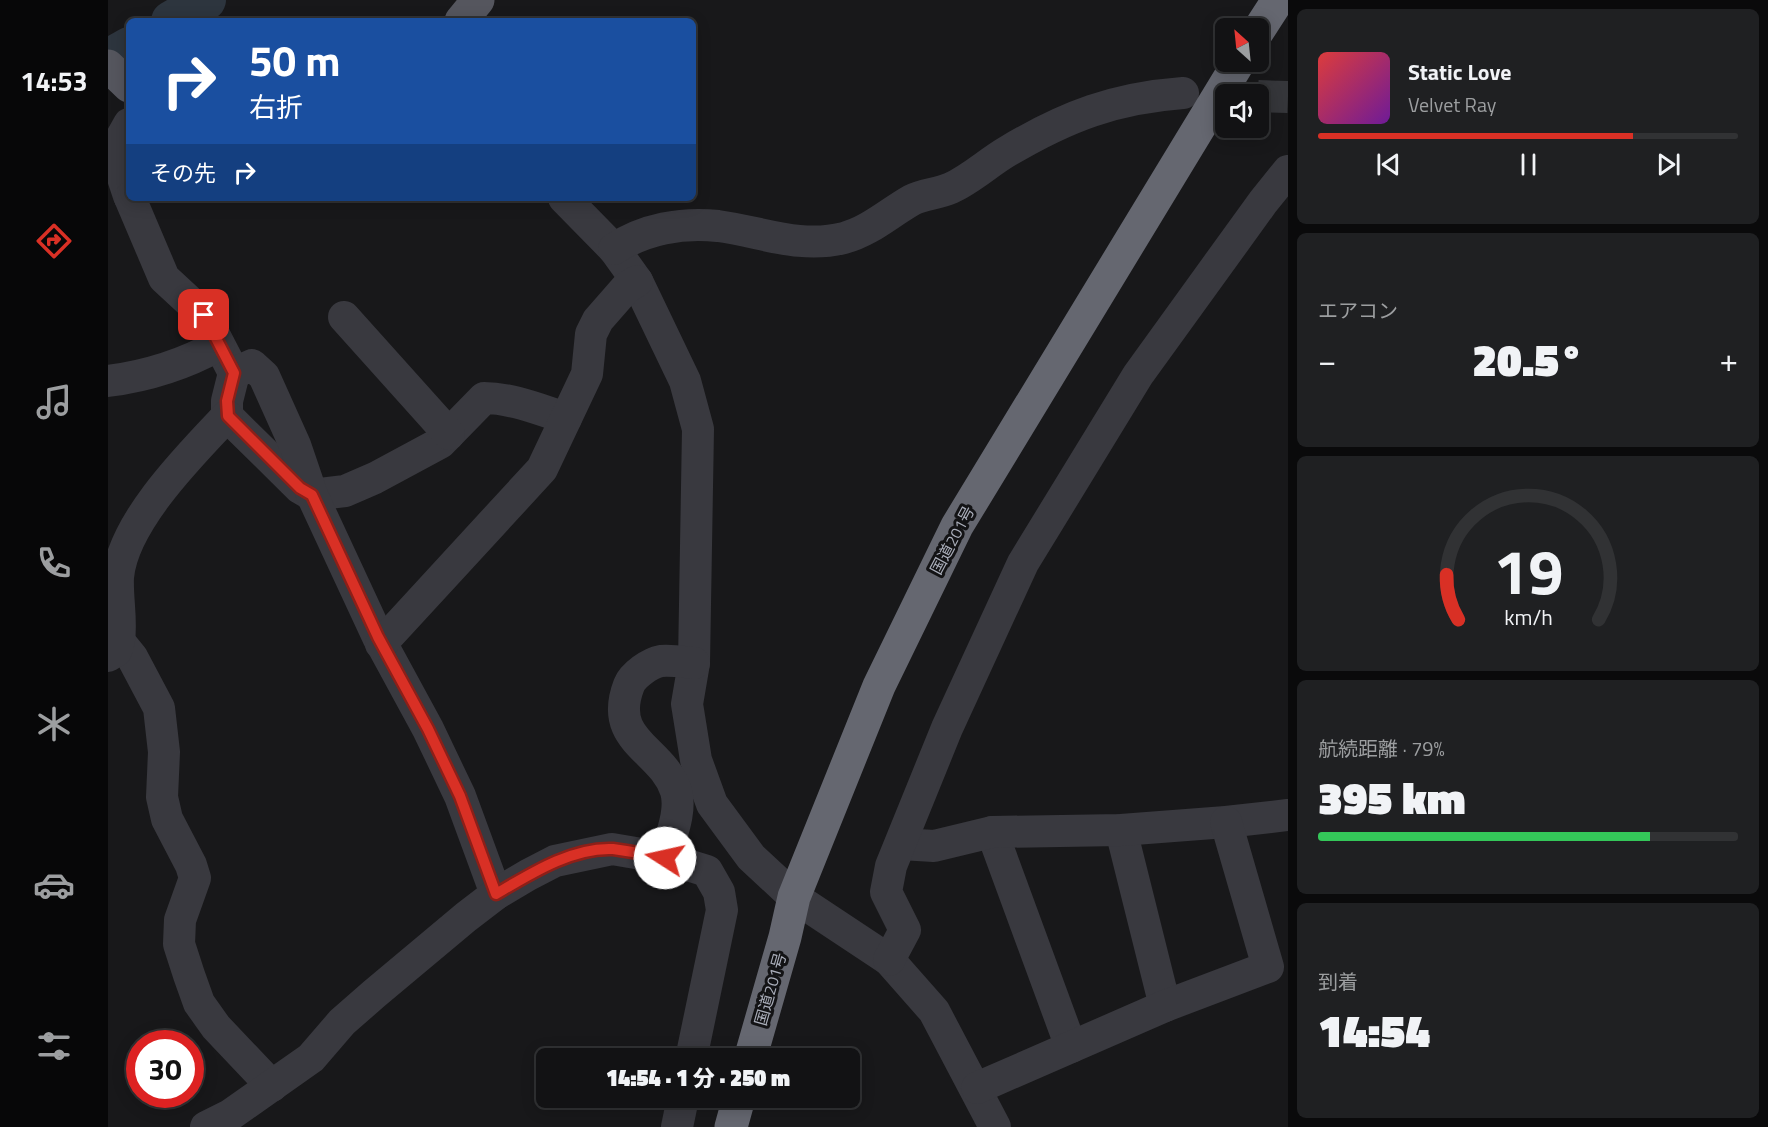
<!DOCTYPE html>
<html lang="ja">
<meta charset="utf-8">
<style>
:root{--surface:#121214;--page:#1f2022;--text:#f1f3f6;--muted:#9c9ea0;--line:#313234;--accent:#d93025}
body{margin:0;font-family:"Titillium Web","Noto Sans JP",sans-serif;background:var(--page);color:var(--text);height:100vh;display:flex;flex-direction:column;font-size:22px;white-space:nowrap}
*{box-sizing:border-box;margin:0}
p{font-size:20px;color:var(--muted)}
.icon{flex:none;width:33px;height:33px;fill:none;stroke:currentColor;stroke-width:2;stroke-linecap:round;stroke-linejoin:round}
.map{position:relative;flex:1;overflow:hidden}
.drawer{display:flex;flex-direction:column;gap:9px;padding:9px;background:#0a0a0b;width:480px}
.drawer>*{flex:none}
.guide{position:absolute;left:18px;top:18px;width:570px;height:183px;border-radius:9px;box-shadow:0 3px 15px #0003,0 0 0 2px var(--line);background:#1a4fa0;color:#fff;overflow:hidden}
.needle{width:39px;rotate:333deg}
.buttons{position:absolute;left:1107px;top:18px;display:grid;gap:12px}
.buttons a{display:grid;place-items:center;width:54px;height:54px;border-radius:9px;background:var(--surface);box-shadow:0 3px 15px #0003,0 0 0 2px var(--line);font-size:30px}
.speed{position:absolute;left:18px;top:1030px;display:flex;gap:12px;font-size:30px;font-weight:700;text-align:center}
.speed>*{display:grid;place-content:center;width:78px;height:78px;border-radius:50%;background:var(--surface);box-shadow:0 3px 15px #0003,0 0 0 2px var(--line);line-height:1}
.speed .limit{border:9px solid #d22;background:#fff;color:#111}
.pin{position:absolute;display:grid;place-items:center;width:51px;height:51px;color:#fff;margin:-26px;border-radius:12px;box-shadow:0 3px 9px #0006}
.me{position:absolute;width:66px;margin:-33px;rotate:280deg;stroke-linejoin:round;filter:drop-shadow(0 0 4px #0008)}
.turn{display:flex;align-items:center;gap:21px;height:126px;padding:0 24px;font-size:27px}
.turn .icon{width:78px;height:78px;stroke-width:2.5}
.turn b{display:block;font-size:42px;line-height:51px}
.then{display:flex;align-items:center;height:57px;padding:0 24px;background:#0003;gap:12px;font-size:22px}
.big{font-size:45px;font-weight:800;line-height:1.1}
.drawer .card{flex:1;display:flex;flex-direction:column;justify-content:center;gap:9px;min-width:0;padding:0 21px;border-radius:9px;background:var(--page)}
.drawer .dial{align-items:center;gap:0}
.dial svg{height:156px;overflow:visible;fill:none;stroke:var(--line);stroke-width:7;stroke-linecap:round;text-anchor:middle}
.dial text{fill:var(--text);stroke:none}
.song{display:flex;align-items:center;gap:18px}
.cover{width:72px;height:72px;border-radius:9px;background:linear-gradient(135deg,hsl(0 70% 55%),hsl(280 70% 35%))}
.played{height:6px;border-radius:3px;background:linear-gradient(90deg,var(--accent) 75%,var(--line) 75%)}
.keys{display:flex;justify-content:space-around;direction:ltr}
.heat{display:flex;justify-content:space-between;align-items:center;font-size:33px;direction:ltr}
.charge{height:9px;border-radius:4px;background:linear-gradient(90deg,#34c759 79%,var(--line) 0)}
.trip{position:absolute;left:428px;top:1048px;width:324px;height:60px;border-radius:9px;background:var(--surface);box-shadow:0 3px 15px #0003,0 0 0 2px var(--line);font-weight:800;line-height:60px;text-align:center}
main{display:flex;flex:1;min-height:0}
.tabs{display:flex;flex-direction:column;width:108px;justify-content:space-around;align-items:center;background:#070708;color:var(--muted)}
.tabs .icon{width:42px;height:42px}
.tabs .on{color:var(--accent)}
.tabs b{font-size:27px;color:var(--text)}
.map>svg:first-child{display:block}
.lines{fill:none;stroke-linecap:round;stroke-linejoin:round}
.river{stroke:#2d353e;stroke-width:40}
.minor-tunnel{stroke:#35363a;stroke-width:32;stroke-dasharray:32 16;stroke-linecap:butt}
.minor{stroke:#39393f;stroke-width:32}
.major{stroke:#55565e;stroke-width:33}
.highway{stroke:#656770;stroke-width:33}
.route-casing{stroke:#8d1f18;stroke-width:15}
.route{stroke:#d93025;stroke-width:10}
.labels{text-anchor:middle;stroke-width:6;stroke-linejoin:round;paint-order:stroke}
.street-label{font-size:16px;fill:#aaaeba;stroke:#131315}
</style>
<main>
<nav class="tabs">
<b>14:53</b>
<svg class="icon on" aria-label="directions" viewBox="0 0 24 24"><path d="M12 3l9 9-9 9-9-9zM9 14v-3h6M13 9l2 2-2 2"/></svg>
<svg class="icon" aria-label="music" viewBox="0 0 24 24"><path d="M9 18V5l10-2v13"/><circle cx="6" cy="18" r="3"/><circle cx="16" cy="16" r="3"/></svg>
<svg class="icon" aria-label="phone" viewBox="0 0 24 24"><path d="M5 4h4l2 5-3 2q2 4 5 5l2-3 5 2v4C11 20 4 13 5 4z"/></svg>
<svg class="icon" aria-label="climate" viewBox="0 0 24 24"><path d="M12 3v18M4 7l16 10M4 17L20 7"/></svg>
<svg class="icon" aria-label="car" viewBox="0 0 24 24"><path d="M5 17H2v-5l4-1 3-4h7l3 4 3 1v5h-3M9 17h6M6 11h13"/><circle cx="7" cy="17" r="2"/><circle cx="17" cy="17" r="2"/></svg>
<svg class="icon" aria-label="filters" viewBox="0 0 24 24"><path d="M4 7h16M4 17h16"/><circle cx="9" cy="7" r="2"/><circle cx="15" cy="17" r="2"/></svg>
</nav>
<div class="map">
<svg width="1180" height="1127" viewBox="0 0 1180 1127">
<rect width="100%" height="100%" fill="#18181a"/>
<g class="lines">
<g class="river">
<polyline points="63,21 98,0"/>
<polyline points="0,59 21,47"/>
</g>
<polyline class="minor-tunnel" points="1150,96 1180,97"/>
<g class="minor">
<polyline points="21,124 11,142 13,172 21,196"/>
<path d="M22,198L56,278L96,315L126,373L119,401V416L192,488L204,495L237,491L267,478L332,443L376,398C404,398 432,410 458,418"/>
<polyline points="456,198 506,249 529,281 577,381 590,429 586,663 579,704 588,760 604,804 643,857 686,897 781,960 826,1011 887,1127"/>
<path d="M506,249C536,229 574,222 610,226C654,232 692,249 736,238C762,231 781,213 804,200C815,194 830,194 843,188C863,179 881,162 900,151C959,116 1007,98 1075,93"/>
<polyline points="236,317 341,434"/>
<polyline points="126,373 144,365 156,376 187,445 204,495 270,637 320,729 352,796 388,894"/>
<path d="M0,381C39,376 77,364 111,345"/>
<polyline points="11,641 24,657 51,708 56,752 54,797 59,819 83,865 87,878 72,920 71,944 81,975 91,1003 108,1027 164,1086"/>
<polyline points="273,644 434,469 479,374 483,334 490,320 518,288 529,281"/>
<path d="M0,656L8,651L11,641C14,620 9,599 10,577C15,522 82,455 119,416"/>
<polyline points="1013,830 1057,1006"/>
<polyline points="884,832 963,1047"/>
<polyline points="793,844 826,846 884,832 1013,830 1118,822 1180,815"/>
<path d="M557,858C562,838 574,812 568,791C554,748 499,742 521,685C525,675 542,663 553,661C563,660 576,662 586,663"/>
<polyline points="781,960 797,930 778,892 783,866 839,728 915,563 1030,375 1155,202 1180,171"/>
<polyline points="869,1088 1057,1006 1160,967 1118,822"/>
<polyline points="98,1127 122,1115 203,1058 234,1022 266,994 358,917 388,894 420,875 447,861 504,849 557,858 599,871 611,892 614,910 583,1059"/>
<polyline points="569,1127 575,1098"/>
</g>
<g class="major">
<polyline points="353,21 370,0"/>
<polyline points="0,66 21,86"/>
</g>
<g class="highway">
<polyline points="1150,31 1170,0"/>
<polyline points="642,1059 677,937 686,897 771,686 849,526 1131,62"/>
<polyline points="623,1127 631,1098"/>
</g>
</g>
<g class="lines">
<defs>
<path id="route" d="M96,315L126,373L119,401L120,416L192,488L204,495L270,637L320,729L352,796L388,894C422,874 464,847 505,849C522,851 540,855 557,858"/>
</defs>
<use href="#route" class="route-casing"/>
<use href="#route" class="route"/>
</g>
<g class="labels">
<g class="street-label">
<text transform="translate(844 540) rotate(-62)" y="6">国道201号</text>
<text transform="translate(662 989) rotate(-74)" y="6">国道201号</text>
</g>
</g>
</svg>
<div class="buttons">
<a><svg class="needle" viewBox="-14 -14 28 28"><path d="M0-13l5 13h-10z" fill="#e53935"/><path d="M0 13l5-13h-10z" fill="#9c9ea0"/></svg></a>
<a><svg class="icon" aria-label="sound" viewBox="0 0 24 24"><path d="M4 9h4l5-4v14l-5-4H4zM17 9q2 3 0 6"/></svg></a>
</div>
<div class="speed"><div class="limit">30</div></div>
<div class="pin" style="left:96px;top:315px;background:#d93025"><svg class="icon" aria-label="arrive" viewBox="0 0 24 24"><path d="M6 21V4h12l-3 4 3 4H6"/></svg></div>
<svg class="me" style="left:557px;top:858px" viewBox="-20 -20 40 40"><circle r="19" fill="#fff"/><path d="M0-13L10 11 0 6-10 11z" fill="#d93025"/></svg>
<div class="trip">14:54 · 1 分 · 250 m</div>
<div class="guide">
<div class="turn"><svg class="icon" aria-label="right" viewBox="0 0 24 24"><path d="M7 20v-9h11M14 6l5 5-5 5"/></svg><div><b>50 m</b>右折</div></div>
<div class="then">その先<svg class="icon" aria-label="right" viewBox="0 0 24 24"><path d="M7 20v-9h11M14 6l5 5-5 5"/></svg></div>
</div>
</div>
<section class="drawer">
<div class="card">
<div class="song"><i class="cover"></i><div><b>Static Love</b><p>Velvet Ray</p></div></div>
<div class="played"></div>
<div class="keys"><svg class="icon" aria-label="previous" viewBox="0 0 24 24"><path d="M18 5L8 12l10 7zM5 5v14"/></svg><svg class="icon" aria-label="pause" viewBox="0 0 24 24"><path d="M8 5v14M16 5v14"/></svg><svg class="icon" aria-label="next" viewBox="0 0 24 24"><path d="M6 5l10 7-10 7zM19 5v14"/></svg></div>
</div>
<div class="card"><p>エアコン</p>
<div class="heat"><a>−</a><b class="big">20.5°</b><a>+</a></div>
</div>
<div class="card dial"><svg viewBox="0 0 100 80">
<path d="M14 69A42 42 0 1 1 86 69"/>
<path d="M14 69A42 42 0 0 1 8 46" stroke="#d93025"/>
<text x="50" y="56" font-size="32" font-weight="700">19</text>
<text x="50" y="72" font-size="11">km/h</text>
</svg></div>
<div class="card"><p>航続距離 · 79%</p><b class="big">395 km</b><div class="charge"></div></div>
<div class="card"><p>到着</p><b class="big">14:54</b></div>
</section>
</main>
